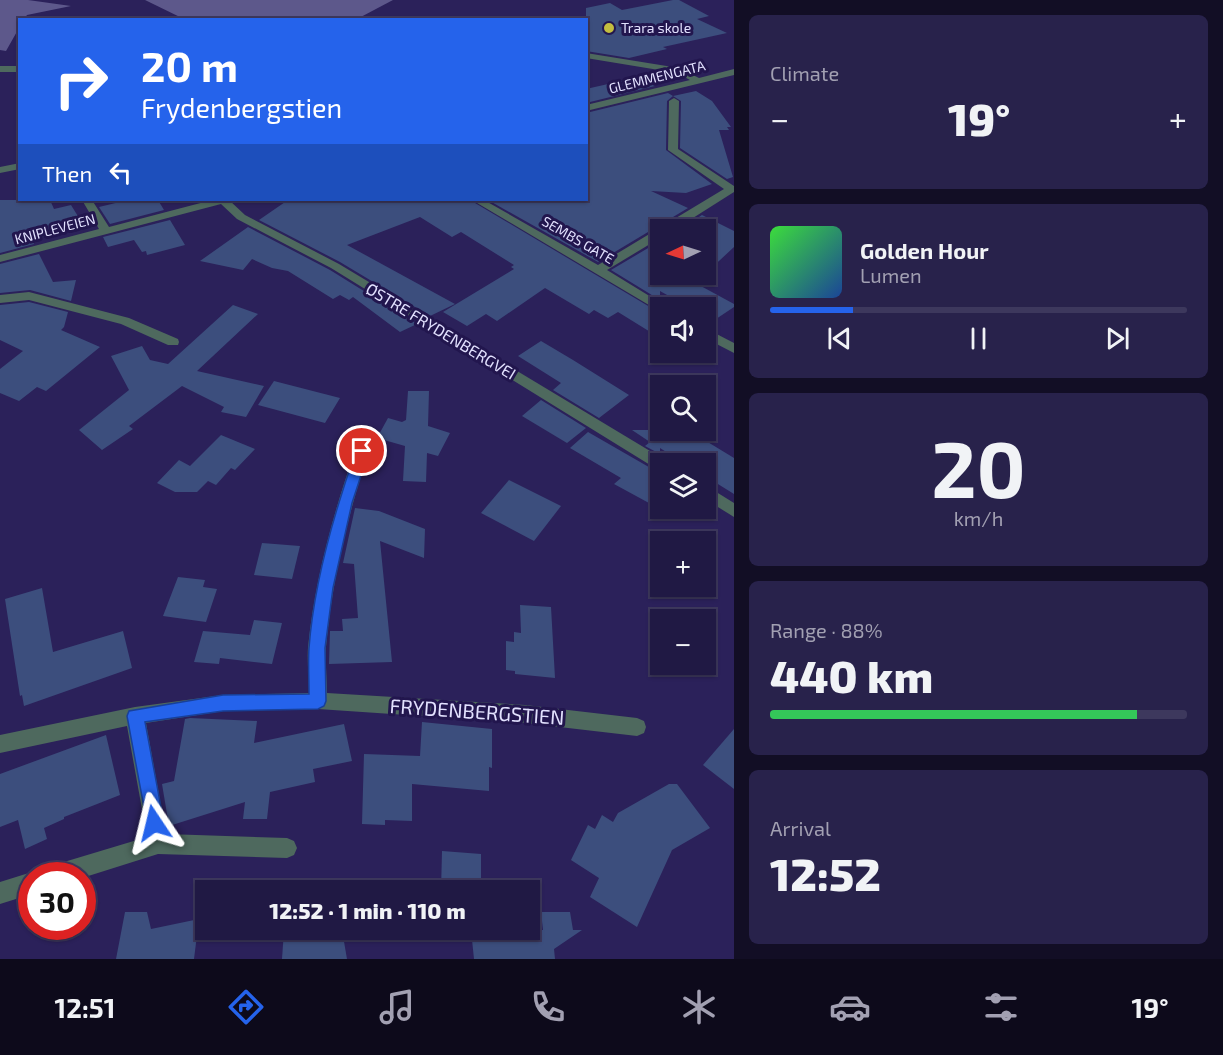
<!DOCTYPE html>
<meta charset="utf-8">
<style>
:root{--surface:#201944;--page:#28224b;--text:#f1f3f6;--muted:#a2a0b2;--line:#3d385d;--accent:#2563eb}
body{margin:0;font-family:"Exo 2",sans-serif;background:var(--page);color:var(--text);height:100vh;display:flex;flex-direction:column;font-size:22px;white-space:nowrap}
*{box-sizing:border-box;margin:0}
p{font-size:20px;color:var(--muted)}
.icon{flex:none;width:33px;height:33px;fill:none;stroke:currentColor;stroke-width:2;stroke-linecap:round;stroke-linejoin:round}
.map{position:relative;flex:1;overflow:hidden}
.panel{display:flex;flex-direction:column;gap:15px;padding:15px;background:#120e25;width:489px}
.panel>*{flex:none}
.guide{position:absolute;left:18px;top:18px;width:570px;height:183px;border-radius:0px;box-shadow:0 2px 4px #0004,0 0 0 2px var(--line);background:#2563eb;color:#fff;overflow:hidden}
.needle{width:39px;rotate:266deg}
.controls{position:absolute;left:650px;top:219px;display:grid;gap:12px}
.controls a{display:grid;place-items:center;width:66px;height:66px;border-radius:0px;background:var(--surface);box-shadow:0 2px 4px #0004,0 0 0 2px var(--line);font-size:30px}
.speed{position:absolute;left:18px;top:862px;display:flex;gap:12px;font-size:30px;font-weight:700;text-align:center}
.speed>*{display:grid;place-content:center;width:78px;height:78px;border-radius:50%;background:var(--surface);box-shadow:0 2px 4px #0004,0 0 0 2px var(--line);line-height:1}
.speed .limit{border:9px solid #d22;background:#fff;color:#111}
.pin{position:absolute;display:grid;place-items:center;width:51px;height:51px;color:#fff;margin:-26px;border:3px solid #fff;border-radius:50%;box-shadow:0 2px 6px #0007}
.me{position:absolute;width:66px;margin:-33px;rotate:350deg;stroke-linejoin:round;filter:drop-shadow(0 0 4px #0008)}
.turn{display:flex;align-items:center;gap:21px;height:126px;padding:0 24px;font-size:27px}
.turn .icon{width:78px;height:78px;stroke-width:2.5}
.turn b{display:block;font-size:42px;line-height:51px}
.then{display:flex;align-items:center;height:57px;padding:0 24px;background:#0003;gap:12px;font-size:22px}
.big{font-size:45px;font-weight:800;line-height:1.1}
.panel .card{flex:1;display:flex;flex-direction:column;justify-content:center;gap:9px;min-width:0;padding:0 21px;border-radius:9px;background:var(--page)}
.panel .dial{align-items:center;gap:0}
.dial b{font-size:78px;line-height:1}
.song{display:flex;align-items:center;gap:18px}
.cover{width:72px;height:72px;border-radius:9px;background:linear-gradient(135deg,hsl(120 70% 55%),hsl(220 70% 35%))}
.played{height:6px;border-radius:3px;background:linear-gradient(90deg,var(--accent) 20%,var(--line) 20%)}
.keys{display:flex;justify-content:space-around;direction:ltr}
.heat{display:flex;justify-content:space-between;align-items:center;font-size:33px;direction:ltr}
.charge{height:9px;border-radius:4px;background:linear-gradient(90deg,#34c759 88%,var(--line) 0)}
.trip{position:absolute;left:195px;top:880px;width:345px;height:60px;border-radius:0px;background:var(--surface);box-shadow:0 2px 4px #0004,0 0 0 2px var(--line);font-weight:800;line-height:60px;text-align:center}
.tab-bar{display:flex;height:96px;justify-content:space-around;align-items:center;background:#0d0a1b;color:var(--muted)}
.tab-bar .icon{width:42px;height:42px}
.tab-bar .active{color:var(--accent)}
.tab-bar b{font-size:27px;color:var(--text)}
main{display:flex;flex:1;min-height:0}
.map>svg:first-child{display:block}
.forest{fill:#5d588b}
.building{fill:#3c4e7d}
.lines{fill:none;stroke-linecap:round;stroke-linejoin:round}
.minor{fill:#4e695e;fill-rule:evenodd}
.route{fill:#2563eb;stroke:#184099;stroke-width:1.5}
.poi-dot{fill:#c3bd3f;stroke:#22164e;stroke-width:2}
.labels{text-anchor:middle;stroke-width:6;stroke-linejoin:round;paint-order:stroke}
.far-poi-label{font-size:14px;fill:#e2e1fe;stroke:#22164e;text-anchor:start}
.far-street-label{font-size:14px;fill:#e2e1fe;stroke:#22164e}
.street-label{font-size:16px;fill:#e2e1fe;stroke:#22164e}
.near-street-label{font-size:20px;fill:#e2e1fe;stroke:#22164e}
</style>
<main>
<div class="map">
<svg width="734" height="959" viewBox="0 0 734 959">
<rect width="100%" height="100%" fill="#2b215a"/>
<g class="forest">
<polygon points="0,0 28,0 71,6 27,15 24,19 20,20 19,28 6,51 0,50"/>
<polygon points="145,0 393,0 357,19 186,20"/>
</g>
<g class="building">
<polygon points="673,0 679,0 709,16 697,19 727,33 663,47 667,49 629,58 586,51 586,8 610,3 622,10"/>
<polygon points="639,77 655,86 586,103 586,89"/>
<polygon points="696,91 712,101 731,127 727,127 729,130 719,130 733,177 727,179 680,148 681,101 673,96"/>
<polygon points="668,93 673,96 667,101 666,150 712,184 686,193 651,191 688,208 598,262 488,200 586,200 586,113"/>
<polygon points="0,200 50,200 54,209 71,205 84,226 32,240 34,244 0,253"/>
<polygon points="128,200 158,200 164,210 110,224 99,207"/>
<polygon points="288,200 470,200 660,313 660,338 618,312 608,318 594,310 589,314 545,288 497,321 486,314 467,326 443,312 514,269 511,267 514,265 461,232 452,237 420,217 347,245 455,304 430,316 340,262 259,220"/>
<polygon points="702,215 734,231 734,247 705,274 705,230 679,230"/>
<polygon points="170,220 185,245 147,255 146,251 142,252 134,240 108,247 103,237"/>
<polygon points="248,227 330,270 417,324 400,332 353,297 349,300 340,295 333,299 288,271 272,268 252,259 243,270 200,261"/>
<polygon points="660,241 660,274 716,274 699,285 734,304 734,307 713,321 705,316 705,308 690,308 660,291 660,300 611,270"/>
<polygon points="39,254 53,282 76,280 71,301 30,290 0,293 0,264"/>
<polygon points="29,302 68,312 64,327 61,330 100,347 46,391 37,387 19,401 0,393 0,369 23,351 0,340 0,305"/>
<polygon points="233,305 258,314 197,371 264,386 246,417 221,412 224,407 182,386 129,426 133,429 102,450 79,430 129,390 111,356 142,346 150,360 168,364"/>
<polygon points="541,341 573,360 629,395 599,418 553,390 561,383 518,356"/>
<polygon points="274,381 340,398 325,423 258,405"/>
<polygon points="408,391 429,391 428,426 450,433 438,456 427,453 426,482 403,481 405,446 377,438 388,418 402,422 406,420"/>
<polygon points="541,400 586,428 567,443 522,416"/>
<polygon points="632,430 688,430 734,458 734,494 705,476 705,464 685,464 660,448 660,454 645,446 650,442"/>
<polygon points="588,432 654,470 660,471 660,509 614,484 621,478 570,448"/>
<polygon points="221,435 255,449 235,470 231,468 216,485 208,481 197,492 175,492 157,483 179,460 190,466"/>
<polygon points="509,480 561,506 534,541 481,513"/>
<polygon points="355,508 379,511 425,529 424,558 380,541 392,662 329,664 330,631 343,631 342,619 358,618 354,564 343,563"/>
<polygon points="262,543 300,546 292,579 254,575"/>
<polygon points="178,577 205,580 203,587 217,589 206,622 163,616"/>
<polygon points="42,588 53,652 123,631 132,668 24,706 22,695 20,696 5,599"/>
<polygon points="520,605 551,607 555,678 515,674 515,671 506,670 506,641 514,642 514,632 521,633"/>
<polygon points="254,620 282,623 272,664 220,658 219,664 194,662 203,631 250,635"/>
<polygon points="190,718 257,721 254,743 344,724 352,761 313,769 315,782 270,792 267,819 243,819 245,802 169,826 162,784 174,781 185,719"/>
<polygon points="422,722 492,729 492,768 489,767 489,791 412,784 412,821 385,820 385,825 362,824 364,754 420,756"/>
<polygon points="734,729 734,789 703,765"/>
<polygon points="106,735 120,795 64,817 64,819 44,828 47,839 25,849 18,820 0,827 0,774"/>
<polygon points="669,784 677,784 710,828 672,850 637,927 590,897 599,878 571,860 588,825 595,829 602,815 613,822 618,813"/>
<polygon points="442,851 481,854 481,891 441,891"/>
<polygon points="125,912 147,912 151,929 199,919 194,959 116,959"/>
<polygon points="541,912 570,912 573,930 582,930 554,949 555,959 474,959 471,930 543,930"/>
<polygon points="284,930 342,930 347,959 282,959"/>
</g>
<g class="lines">
<g class="minor">
<polygon points="586,53 679,68 699,78 734,69 734,75 586,111 586,105 690,80 677,73 586,58"/>
<rect x="0" y="66" width="20" height="6"/>
<polygon points="674,98 679,101 678,149 734,186 734,192 674,230 660,230 660,238 607,270 669,308 660,308 659,311 472,200 484,200 598,265 724,189 668,150 669,101"/>
<polygon points="20,163 20,169 0,173 0,167"/>
<polygon points="82,200 92,200 109,227 212,200 229,200 245,215 339,264 665,460 667,464 660,464 660,469 655,468 331,268 237,219 221,204 0,262 0,255 99,229"/>
<polygon points="29,292 129,318 178,339 179,342 178,345 168,345 121,324 29,300 0,303 0,295"/>
<polygon points="705,328 734,343 734,353 705,338"/>
<path d="M362,446L369,451C348,514 332,580 326,647C325,662 327,678 327,693L525,705L637,718L644,721L646,727L644,733L637,736L525,723L318,709L223,711L146,723L166,834L287,838L294,841L297,848L294,855L287,858L158,854L82,878L43,876L47,869L54,865L147,837L127,726L0,753V735L135,707L223,695L309,693C309,678 307,662 308,647C315,580 333,514 355,451Z"/>
<polygon points="705,485 734,503 734,517 705,499"/>
<polygon points="32,872 40,876 32,876 32,894 0,904 0,882"/>
</g>
</g>
<path class="route" d="M362,446L369,451L352,503L333,588L325,648L326,701L324,706L318,709L223,711L145,722L164,823L161,829L154,832L148,829L127,716L129,711L223,695L309,694C309,678 308,663 309,648C314,581 334,513 356,451Z"/>
<circle class="poi-dot" cx="609" cy="28" r="6"/>
<g class="labels">
<g class="far-poi-label">
<text x="621" y="33">Trara skole</text>
</g>
<g class="far-street-label">
<text transform="translate(657 77) rotate(-14)" y="5">GLEMMENGATA</text>
<text transform="translate(55 229) rotate(-15)" y="5">KNIPLEVEIEN</text>
<text transform="translate(578 240) rotate(30)" y="5">SEMBS GATE</text>
</g>
<g class="street-label">
<text transform="translate(441 331) rotate(31)" y="6">ØSTRE FRYDENBERGVEI</text>
</g>
<g class="near-street-label">
<text transform="translate(477 712) rotate(4)" y="7">FRYDENBERGSTIEN</text>
</g>
</g>
</svg>
<div class="controls">
<a><svg class="needle" viewBox="-14 -14 28 28"><path d="M0-13l5 13h-10z" fill="#e53935"/><path d="M0 13l5-13h-10z" fill="#a2a0b2"/></svg></a>
<a><svg class="icon" aria-label="sound" viewBox="0 0 24 24"><path d="M4 9h4l5-4v14l-5-4H4zM17 9q2 3 0 6"/></svg></a>
<a><svg class="icon" aria-label="search" viewBox="0 0 24 24"><circle cx="10" cy="10" r="6"/><path d="M15 15l6 6"/></svg></a>
<a><svg class="icon" aria-label="layers" viewBox="0 0 24 24"><path d="M12 4l9 5-9 5-9-5zM3 14l9 5 9-5"/></svg></a>
<a>+</a>
<a>−</a>
</div>
<div class="speed"><div class="limit">30</div></div>
<div class="pin" style="left:362px;top:451px;background:#d93025"><svg class="icon" aria-label="arrive" viewBox="0 0 24 24"><path d="M6 21V4h12l-3 4 3 4H6"/></svg></div>
<svg class="me" style="left:154px;top:823px" viewBox="-20 -20 40 40"><path d="M0-17L14 15 0 8-14 15z" fill="#2563eb" stroke="#fff" stroke-width="4"/></svg>
<div class="trip">12:52 · 1 min · 110 m</div>
<div class="guide">
<div class="turn"><svg class="icon" aria-label="right" viewBox="0 0 24 24"><path d="M7 20v-9h11M14 6l5 5-5 5"/></svg><div><b>20 m</b>Frydenbergstien</div></div>
<div class="then">Then<svg class="icon" aria-label="left" viewBox="0 0 24 24"><path d="M17 20v-9H6M10 6l-5 5 5 5"/></svg></div>
</div>
</div>
<section class="panel">
<div class="card"><p>Climate</p>
<div class="heat"><a>−</a><b class="big">19°</b><a>+</a></div>
</div>
<div class="card">
<div class="song"><i class="cover"></i><div><b>Golden Hour</b><p>Lumen</p></div></div>
<div class="played"></div>
<div class="keys"><svg class="icon" aria-label="previous" viewBox="0 0 24 24"><path d="M18 5L8 12l10 7zM5 5v14"/></svg><svg class="icon" aria-label="pause" viewBox="0 0 24 24"><path d="M8 5v14M16 5v14"/></svg><svg class="icon" aria-label="next" viewBox="0 0 24 24"><path d="M6 5l10 7-10 7zM19 5v14"/></svg></div>
</div>
<div class="card dial"><b>20</b><p>km/h</p></div>
<div class="card"><p>Range · 88%</p><b class="big">440 km</b><div class="charge"></div></div>
<div class="card"><p>Arrival</p><b class="big">12:52</b></div>
</section>
</main>
<nav class="tab-bar">
<b>12:51</b>
<svg class="icon active" aria-label="directions" viewBox="0 0 24 24"><path d="M12 3l9 9-9 9-9-9zM9 14v-3h6M13 9l2 2-2 2"/></svg>
<svg class="icon" aria-label="music" viewBox="0 0 24 24"><path d="M9 18V5l10-2v13"/><circle cx="6" cy="18" r="3"/><circle cx="16" cy="16" r="3"/></svg>
<svg class="icon" aria-label="phone" viewBox="0 0 24 24"><path d="M5 4h4l2 5-3 2q2 4 5 5l2-3 5 2v4C11 20 4 13 5 4z"/></svg>
<svg class="icon" aria-label="climate" viewBox="0 0 24 24"><path d="M12 3v18M4 7l16 10M4 17L20 7"/></svg>
<svg class="icon" aria-label="car" viewBox="0 0 24 24"><path d="M5 17H2v-5l4-1 3-4h7l3 4 3 1v5h-3M9 17h6M6 11h13"/><circle cx="7" cy="17" r="2"/><circle cx="17" cy="17" r="2"/></svg>
<svg class="icon" aria-label="filters" viewBox="0 0 24 24"><path d="M4 7h16M4 17h16"/><circle cx="9" cy="7" r="2"/><circle cx="15" cy="17" r="2"/></svg>
<b>19°</b>
</nav>
